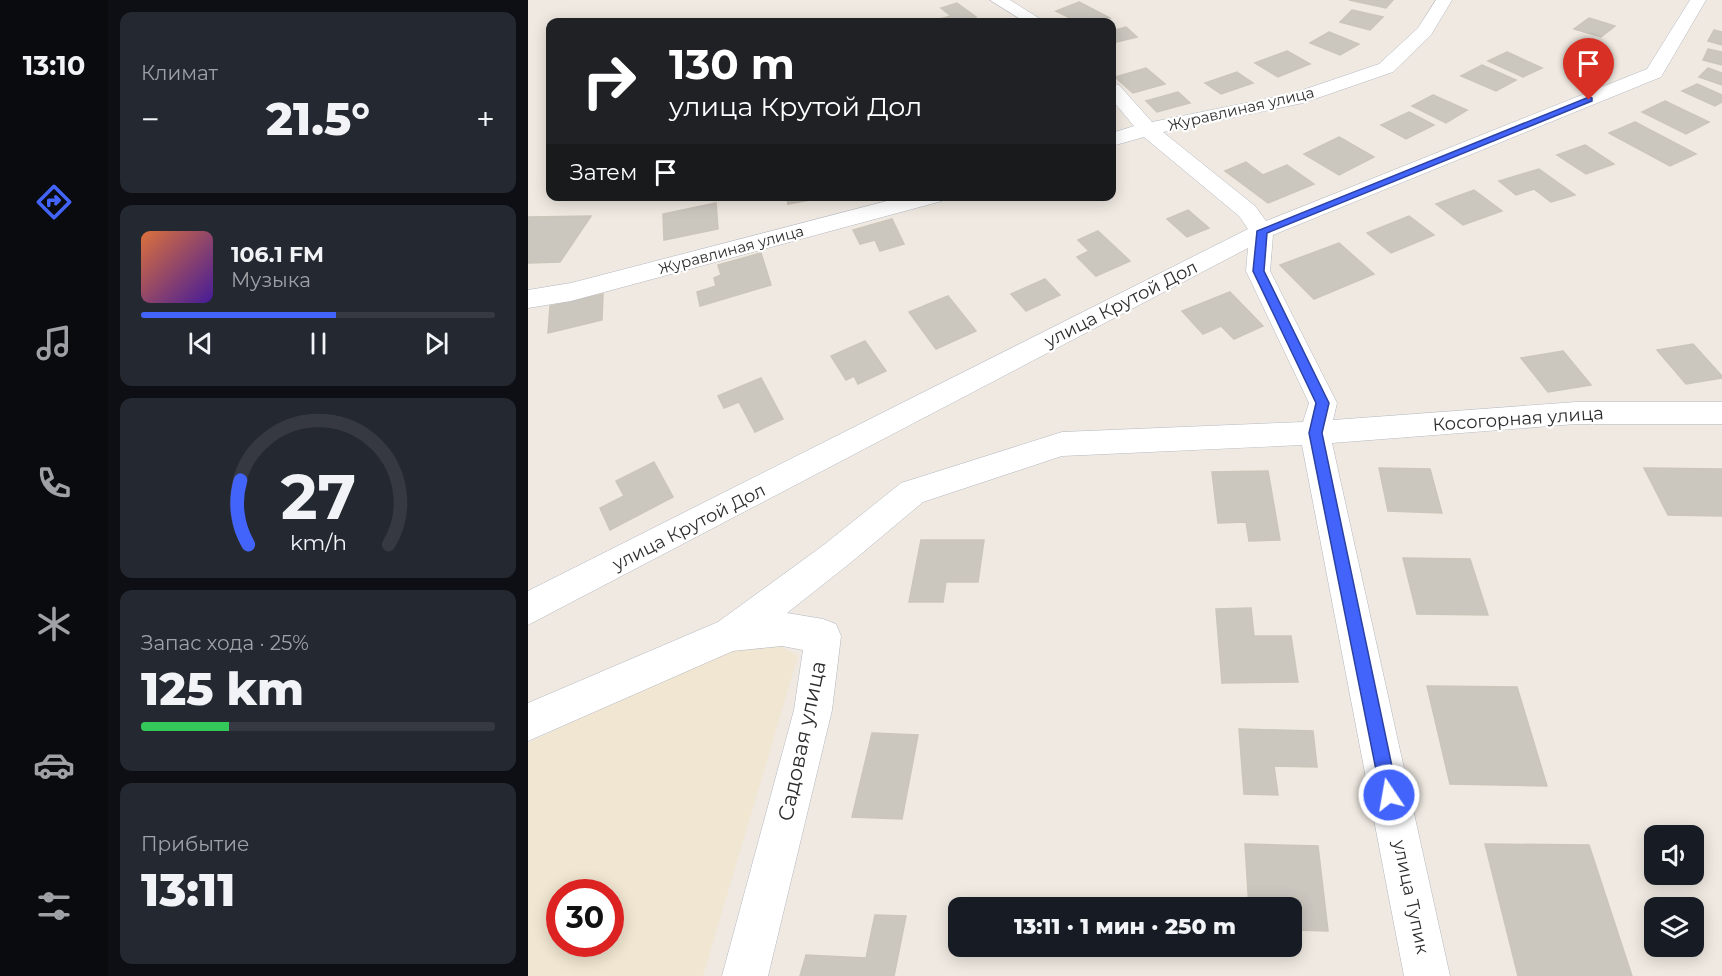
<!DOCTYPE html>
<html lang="ru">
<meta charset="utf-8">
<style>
:root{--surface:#171b24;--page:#242831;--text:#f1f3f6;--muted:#9ea1a6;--line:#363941;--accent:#4264fb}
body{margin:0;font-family:Montserrat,sans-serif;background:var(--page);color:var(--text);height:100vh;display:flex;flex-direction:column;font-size:22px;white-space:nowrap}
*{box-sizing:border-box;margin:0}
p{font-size:20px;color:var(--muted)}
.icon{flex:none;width:33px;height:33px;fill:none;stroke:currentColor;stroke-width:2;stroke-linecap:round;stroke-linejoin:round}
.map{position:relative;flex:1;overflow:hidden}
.drawer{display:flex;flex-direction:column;gap:12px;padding:12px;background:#0d0f14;width:420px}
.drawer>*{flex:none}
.guide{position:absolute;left:18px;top:18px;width:570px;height:183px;border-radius:12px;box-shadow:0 3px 15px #0003;background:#202124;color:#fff;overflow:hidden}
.controls{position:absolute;left:1116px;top:825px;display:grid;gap:12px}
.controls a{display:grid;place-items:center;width:60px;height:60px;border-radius:12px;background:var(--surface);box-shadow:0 3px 15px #0003;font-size:30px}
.speed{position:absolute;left:18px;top:879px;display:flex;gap:12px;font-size:30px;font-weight:700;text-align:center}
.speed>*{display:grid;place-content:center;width:78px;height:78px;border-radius:50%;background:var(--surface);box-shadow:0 3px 15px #0003;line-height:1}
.speed .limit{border:9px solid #d22;background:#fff;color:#111}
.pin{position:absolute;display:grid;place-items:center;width:51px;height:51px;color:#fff;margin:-62px -26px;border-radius:50% 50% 50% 0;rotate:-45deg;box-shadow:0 0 6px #0007}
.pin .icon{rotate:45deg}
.me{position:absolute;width:66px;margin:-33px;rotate:348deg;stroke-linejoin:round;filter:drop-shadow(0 0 4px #0008)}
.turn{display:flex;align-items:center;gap:21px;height:126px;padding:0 24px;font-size:27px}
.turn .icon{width:78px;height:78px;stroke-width:2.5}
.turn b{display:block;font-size:42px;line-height:51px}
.then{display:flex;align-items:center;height:57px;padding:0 24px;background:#0003;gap:12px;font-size:22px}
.big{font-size:45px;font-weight:800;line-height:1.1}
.drawer .card{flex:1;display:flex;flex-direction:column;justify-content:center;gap:9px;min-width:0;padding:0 21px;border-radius:12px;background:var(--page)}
.drawer .dial{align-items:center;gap:0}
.dial svg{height:156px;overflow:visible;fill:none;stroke:var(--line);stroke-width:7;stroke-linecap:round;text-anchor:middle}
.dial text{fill:var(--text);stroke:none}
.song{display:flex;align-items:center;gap:18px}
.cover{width:72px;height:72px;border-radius:9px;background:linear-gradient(135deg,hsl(20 70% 55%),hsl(260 70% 35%))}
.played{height:6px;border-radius:3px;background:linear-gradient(90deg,var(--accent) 55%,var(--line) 55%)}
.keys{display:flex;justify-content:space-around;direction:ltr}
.heat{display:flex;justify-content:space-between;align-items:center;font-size:33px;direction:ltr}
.charge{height:9px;border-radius:4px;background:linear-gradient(90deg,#34c759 25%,var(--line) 0)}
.trip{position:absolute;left:420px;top:897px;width:354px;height:60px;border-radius:12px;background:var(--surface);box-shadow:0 3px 15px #0003;font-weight:800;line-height:60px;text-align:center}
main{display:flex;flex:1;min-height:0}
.tab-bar{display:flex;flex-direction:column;width:108px;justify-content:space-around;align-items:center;background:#090b0e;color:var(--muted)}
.tab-bar .icon{width:42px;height:42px}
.tab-bar .active{color:var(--accent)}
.tab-bar b{font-size:27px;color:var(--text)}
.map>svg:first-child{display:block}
.education{fill:#f0e6d1;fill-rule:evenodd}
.building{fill:#cbc7bf;stroke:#cbc5ba;stroke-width:1.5}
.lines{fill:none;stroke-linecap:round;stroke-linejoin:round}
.minor-casing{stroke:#b4b7c1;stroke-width:1}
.minor{fill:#fff;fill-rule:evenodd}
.route{fill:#4264fb;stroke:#2b41a3;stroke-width:1.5}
.labels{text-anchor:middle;stroke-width:4.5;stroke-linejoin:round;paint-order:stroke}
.far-street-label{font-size:15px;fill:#2e2e2e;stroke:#fff}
.street-label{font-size:18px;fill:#2e2e2e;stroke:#fff}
.near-street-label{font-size:21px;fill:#2e2e2e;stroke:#fff}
</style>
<main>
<nav class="tab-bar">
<b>13:10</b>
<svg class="icon active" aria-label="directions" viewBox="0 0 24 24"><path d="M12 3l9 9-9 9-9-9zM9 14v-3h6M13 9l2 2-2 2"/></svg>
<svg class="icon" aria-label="music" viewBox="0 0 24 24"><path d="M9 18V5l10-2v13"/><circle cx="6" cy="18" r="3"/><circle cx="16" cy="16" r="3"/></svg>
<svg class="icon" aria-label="phone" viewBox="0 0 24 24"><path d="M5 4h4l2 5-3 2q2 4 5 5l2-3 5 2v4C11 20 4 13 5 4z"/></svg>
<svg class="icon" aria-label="climate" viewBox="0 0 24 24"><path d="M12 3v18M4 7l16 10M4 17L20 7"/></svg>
<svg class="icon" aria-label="car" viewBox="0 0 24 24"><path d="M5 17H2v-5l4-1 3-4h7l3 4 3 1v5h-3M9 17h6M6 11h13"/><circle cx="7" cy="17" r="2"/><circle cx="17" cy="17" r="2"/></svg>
<svg class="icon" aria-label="filters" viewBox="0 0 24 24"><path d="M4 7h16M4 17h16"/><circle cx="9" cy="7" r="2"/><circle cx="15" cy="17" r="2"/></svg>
</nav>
<section class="drawer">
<div class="card"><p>Климат</p>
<div class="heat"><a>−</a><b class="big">21.5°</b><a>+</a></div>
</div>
<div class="card">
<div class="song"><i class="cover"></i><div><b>106.1 FM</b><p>Музыка</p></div></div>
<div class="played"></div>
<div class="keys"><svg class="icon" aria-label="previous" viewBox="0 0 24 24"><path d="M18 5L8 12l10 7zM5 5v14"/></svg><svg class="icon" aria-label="pause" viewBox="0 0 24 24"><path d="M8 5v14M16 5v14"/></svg><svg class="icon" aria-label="next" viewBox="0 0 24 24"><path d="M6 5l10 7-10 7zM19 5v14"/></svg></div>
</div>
<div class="card dial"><svg viewBox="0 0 100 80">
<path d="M14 69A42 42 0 1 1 86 69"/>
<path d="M14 69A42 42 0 0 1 10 36" stroke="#4264fb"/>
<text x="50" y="56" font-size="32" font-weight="700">27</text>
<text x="50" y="72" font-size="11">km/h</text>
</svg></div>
<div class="card"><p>Запас хода · 25%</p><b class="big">125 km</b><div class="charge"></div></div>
<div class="card"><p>Прибытие</p><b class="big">13:11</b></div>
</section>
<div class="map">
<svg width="1194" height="976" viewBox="0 0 1194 976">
<rect width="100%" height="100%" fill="#efe9e1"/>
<path class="education" d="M248,644L270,656L175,976H0V743L184,655ZM32,892H82V944H32Z"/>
<g class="building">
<polygon points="821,0 865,0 858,8"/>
<polygon points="551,2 582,18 569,22 550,22 528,11"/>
<polygon points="429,3 448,17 429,22 415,22 411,19 423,16 413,8"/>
<polygon points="824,10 855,17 842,30 812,22"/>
<polygon points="1061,18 1087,26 1073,37 1046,29"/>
<polygon points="598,27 609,37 584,43 584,31"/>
<polygon points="1186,30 1194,32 1194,45 1180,41"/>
<polygon points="801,32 831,44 812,55 782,43"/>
<polygon points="1180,49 1194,52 1194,65 1175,60"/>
<polygon points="759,51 782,64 750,77 727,63"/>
<polygon points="979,52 1014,68 995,77 960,61"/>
<polygon points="954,65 988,80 968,91 933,76"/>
<polygon points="618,68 637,84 605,93 587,77"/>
<polygon points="1180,68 1194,73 1194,85 1171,77"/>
<polygon points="709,72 725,83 693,94 677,83"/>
<polygon points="1169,84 1194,95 1194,102 1187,106 1154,91"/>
<polygon points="650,92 662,103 629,112 618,101"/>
<polygon points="905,95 939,110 918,123 884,106"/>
<polygon points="1137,101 1181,122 1158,134 1114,112"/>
<polygon points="881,112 906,125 878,139 853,125"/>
<polygon points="1107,122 1168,154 1142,166 1081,133"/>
<polygon points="811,137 846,157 811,175 776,154"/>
<polygon points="1057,145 1086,164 1058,174 1029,155"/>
<polygon points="718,162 735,175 759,165 786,184 740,203 697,171"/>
<polygon points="1011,169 1047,195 1023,202 1006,189 988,195 971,181"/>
<polygon points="946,190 974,211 935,225 908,204"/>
<polygon points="259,196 304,196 260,204"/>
<polygon points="188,203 190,229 136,240 135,214"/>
<polygon points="660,210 681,228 659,237 639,219"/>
<polygon points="63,216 32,262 0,263 0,217"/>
<polygon points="881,216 906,235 863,253 839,233"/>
<polygon points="364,219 376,244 352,251 347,240 332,244 325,230"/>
<polygon points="570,231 602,261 568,276 549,257 561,251 550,240"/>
<polygon points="811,243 846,274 786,299 752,265"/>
<polygon points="233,253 243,285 172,306 169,292 188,286 186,278 193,275 190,265"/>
<polygon points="517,279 532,295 498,311 483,294"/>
<polygon points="702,292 735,326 706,339 693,326 675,334 654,311"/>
<polygon points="75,294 74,320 20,333 22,306"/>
<polygon points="420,296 448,331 408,349 381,312"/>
<polygon points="337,341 358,371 330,384 326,376 318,380 303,356"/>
<polygon points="1165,344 1194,376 1194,378 1158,384 1129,350"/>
<polygon points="1035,351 1063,385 1020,392 993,358"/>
<polygon points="233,378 255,419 227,432 211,402 196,408 190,396"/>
<polygon points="126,462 145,497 82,530 72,508 96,496 88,481"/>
<polygon points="851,468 902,469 914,513 860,511"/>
<polygon points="1116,468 1194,469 1194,516 1140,515"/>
<polygon points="740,471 752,540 721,541 718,522 690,523 684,472"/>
<polygon points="393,540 456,540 450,582 418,582 415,602 381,602"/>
<polygon points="875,558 942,559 960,615 889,614"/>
<polygon points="723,608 726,636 763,636 770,682 694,683 688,609"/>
<polygon points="899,686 989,687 1019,786 922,784"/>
<polygon points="711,729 785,731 789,767 746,766 750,795 716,794"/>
<polygon points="344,733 390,735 374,819 324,817"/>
<polygon points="717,844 790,846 800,931 768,930 769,949 723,948 764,946 764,908 721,908"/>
<polygon points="957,844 1061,845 1104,976 990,976"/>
<polygon points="347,915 378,916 366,976 272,976 278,955 338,958"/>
</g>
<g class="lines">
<defs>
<g id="minor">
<polygon points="462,0 482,0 517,22 497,22"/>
<polygon points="908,0 924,0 903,35 865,72 775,103 635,132 727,206 738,221 1119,69 1162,0 1178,0 1133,77 745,235 742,271 809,403 805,420 1048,402 1194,402 1194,424 1048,424 804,443 922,976 876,976 774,445 534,456 395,502 321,564 259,613 295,619 308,624 313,636 304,710 240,976 194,976 266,710 275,650 254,646 205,651 0,741 0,703 190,622 297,544 373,483 534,432 775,422 781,403 718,271 720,248 0,625 0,591 720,229 711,216 616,137 584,146 584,133 606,126 584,100 584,83 591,85 624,122 763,94 851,64 890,28"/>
<polygon points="378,196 417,196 414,201 43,301 0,308 0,290 43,283"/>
</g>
</defs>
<use href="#minor" class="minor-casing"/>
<use href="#minor" class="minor"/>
</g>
<polygon class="route" points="1061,97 1064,98 1064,101 739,233 736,271 801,403 794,433 870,795 868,801 861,804 855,801 853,795 781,433 788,403 725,271 729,231"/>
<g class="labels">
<g class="far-street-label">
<text transform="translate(713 109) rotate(-13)" y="5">Журавлиная улица</text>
<text transform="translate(203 250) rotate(-15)" y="5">Журавлиная улица</text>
</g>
<g class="street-label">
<text transform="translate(593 304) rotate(-27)" y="6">улица Крутой Дол</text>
<text transform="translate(990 419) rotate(-4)" y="6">Косогорная улица</text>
<text transform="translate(161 527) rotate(-27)" y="6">улица Крутой Дол</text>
<text transform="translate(883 897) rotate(78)" y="6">улица Тупик</text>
</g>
<g class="near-street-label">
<text transform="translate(274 741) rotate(-78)" y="7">Садовая улица</text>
</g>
</g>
</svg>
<div class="controls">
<a><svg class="icon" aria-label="sound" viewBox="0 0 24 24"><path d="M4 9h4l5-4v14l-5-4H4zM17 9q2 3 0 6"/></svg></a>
<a><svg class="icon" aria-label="layers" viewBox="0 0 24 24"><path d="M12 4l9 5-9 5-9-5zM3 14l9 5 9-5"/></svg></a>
</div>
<div class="speed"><div class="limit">30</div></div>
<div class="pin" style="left:1061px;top:100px;background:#d93025"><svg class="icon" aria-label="arrive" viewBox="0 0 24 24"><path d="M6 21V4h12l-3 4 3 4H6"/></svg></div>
<svg class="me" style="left:861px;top:795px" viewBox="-20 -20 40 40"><circle r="17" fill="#4264fb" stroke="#fff" stroke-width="3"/><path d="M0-11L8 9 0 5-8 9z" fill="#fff"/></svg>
<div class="trip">13:11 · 1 мин · 250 m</div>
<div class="guide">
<div class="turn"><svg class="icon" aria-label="right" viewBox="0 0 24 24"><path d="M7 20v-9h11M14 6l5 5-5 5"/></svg><div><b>130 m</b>улица Крутой Дол</div></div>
<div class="then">Затем<svg class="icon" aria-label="arrive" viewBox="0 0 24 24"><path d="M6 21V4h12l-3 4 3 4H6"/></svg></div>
</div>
</div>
</main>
